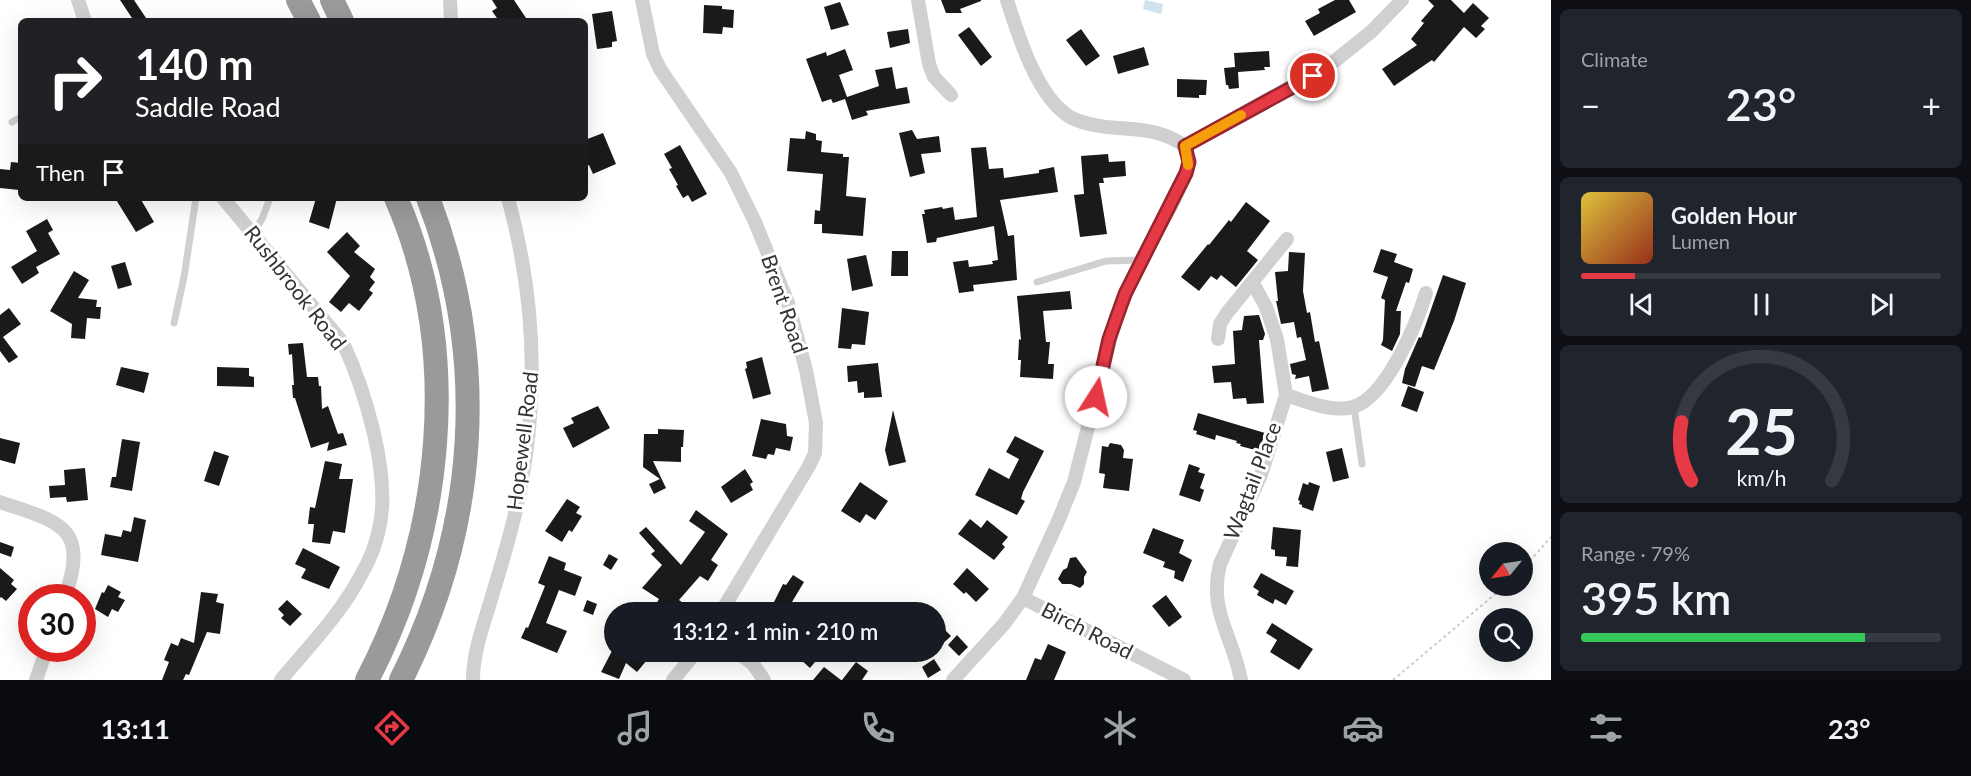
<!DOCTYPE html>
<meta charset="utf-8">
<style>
:root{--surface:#171b24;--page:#20242c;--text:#f1f3f6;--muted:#9ea1a6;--line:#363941;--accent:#e63946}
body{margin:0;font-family:Lato,sans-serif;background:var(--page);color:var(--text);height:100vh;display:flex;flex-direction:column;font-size:22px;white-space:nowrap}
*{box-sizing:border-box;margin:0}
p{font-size:20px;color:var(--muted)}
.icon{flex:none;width:33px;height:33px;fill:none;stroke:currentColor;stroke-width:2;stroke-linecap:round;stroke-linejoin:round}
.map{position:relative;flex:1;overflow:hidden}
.panel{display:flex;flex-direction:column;gap:9px;padding:9px;background:#0d0f14;width:420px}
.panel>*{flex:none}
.guide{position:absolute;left:18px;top:18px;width:570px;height:183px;border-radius:9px;box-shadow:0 6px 24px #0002;background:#202124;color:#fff;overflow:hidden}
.needle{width:39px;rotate:240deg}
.buttons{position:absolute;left:1479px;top:542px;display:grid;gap:12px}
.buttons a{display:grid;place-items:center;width:54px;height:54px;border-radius:50%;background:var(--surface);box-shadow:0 6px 24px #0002;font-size:30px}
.speed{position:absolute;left:18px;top:584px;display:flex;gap:12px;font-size:30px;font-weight:700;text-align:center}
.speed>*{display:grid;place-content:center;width:78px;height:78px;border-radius:50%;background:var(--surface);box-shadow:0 6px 24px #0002;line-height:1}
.speed .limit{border:9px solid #d22;background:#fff;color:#111}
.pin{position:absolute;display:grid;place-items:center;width:51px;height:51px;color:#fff;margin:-26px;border:3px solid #fff;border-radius:50%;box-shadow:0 2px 6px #0007}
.me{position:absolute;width:66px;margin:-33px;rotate:10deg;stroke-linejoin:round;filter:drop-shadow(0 0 4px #0008)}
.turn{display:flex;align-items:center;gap:21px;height:126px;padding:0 18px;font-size:27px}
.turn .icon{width:78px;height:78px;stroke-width:2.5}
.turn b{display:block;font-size:42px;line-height:51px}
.then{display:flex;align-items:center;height:57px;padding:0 18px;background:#0003;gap:12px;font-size:22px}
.big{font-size:45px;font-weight:600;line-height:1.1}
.panel .card{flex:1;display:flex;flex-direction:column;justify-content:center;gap:9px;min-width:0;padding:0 21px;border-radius:9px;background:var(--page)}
.panel .dial{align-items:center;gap:0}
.dial svg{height:156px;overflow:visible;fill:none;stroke:var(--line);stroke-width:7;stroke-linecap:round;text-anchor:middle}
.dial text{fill:var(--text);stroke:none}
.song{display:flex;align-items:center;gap:18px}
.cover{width:72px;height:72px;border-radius:9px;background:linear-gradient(135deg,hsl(50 70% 55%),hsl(10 70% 35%))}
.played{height:6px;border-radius:3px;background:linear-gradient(90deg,var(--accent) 15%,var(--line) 15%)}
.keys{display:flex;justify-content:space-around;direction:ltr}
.heat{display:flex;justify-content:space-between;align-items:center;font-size:33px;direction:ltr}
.charge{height:9px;border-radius:4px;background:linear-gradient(90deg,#34c759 79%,var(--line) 0)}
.trip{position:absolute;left:604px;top:602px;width:342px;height:60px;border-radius:30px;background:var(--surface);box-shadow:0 6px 24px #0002;font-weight:600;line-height:60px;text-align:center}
.tab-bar{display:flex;height:96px;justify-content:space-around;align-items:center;background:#090b0e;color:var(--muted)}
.tab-bar .icon{width:42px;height:42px}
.tab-bar .on{color:var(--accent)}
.tab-bar b{font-size:27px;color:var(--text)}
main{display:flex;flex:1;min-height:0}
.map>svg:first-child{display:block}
.water{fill:#cfe2ee}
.building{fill:#1a1a1a}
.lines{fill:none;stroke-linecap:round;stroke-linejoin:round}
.path{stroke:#cdcdcd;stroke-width:2;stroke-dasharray:3 3;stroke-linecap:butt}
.lane{stroke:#d0d0d0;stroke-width:7}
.street{stroke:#d0d0d0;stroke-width:14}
.highway{stroke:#9a9a9a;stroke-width:24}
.route-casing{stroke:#96252e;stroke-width:15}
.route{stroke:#e63946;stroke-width:10}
.slow{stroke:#f59e0b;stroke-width:10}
.labels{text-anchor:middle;stroke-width:6;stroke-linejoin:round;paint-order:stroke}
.street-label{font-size:21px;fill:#333;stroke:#fff}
</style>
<main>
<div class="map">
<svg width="1551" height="680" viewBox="0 0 1551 680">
<rect width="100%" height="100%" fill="#fff"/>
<polygon class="water" points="1145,0 1163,4 1161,14 1143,9"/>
<g class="building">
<polygon points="120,0 134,0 148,21 134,21"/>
<polygon points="492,0 514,0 528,21 499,21 492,11 497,8"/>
<polygon points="941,0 981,0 981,1 960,9 962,13 946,13"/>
<polygon points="1335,0 1349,0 1356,12 1314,36 1305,21 1320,13 1318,9"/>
<polygon points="1428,0 1451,0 1464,13 1473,3 1489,18 1481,26 1485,29 1476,38 1464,27 1434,62 1432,60 1394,86 1382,69 1417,45 1411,39 1424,23 1421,21 1434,6"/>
<polygon points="840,2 849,25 831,30 824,7"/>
<polygon points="704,5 722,6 722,9 734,10 733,28 723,27 722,34 703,33"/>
<polygon points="612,11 617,41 612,42 612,47 597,49 592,14"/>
<polygon points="969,27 992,57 981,66 958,35"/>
<polygon points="908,29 910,43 890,48 887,32"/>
<polygon points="1081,29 1100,56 1086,66 1066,40"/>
<polygon points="1144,47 1149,65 1118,74 1113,56"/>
<polygon points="845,49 853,70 839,75 847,97 879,86 875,70 892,67 896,89 907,87 910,103 866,111 868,115 852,120 845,99 833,103 831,99 822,102 806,59 826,52 827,56"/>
<polygon points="1269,51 1270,67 1264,67 1265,70 1238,72 1239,88 1229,89 1228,85 1226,85 1224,68 1235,67 1234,53"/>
<polygon points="1177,79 1207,80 1206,95 1199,95 1199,98 1177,97"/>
<polygon points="912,130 917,139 939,136 941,152 921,154 925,173 910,177 899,133"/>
<polygon points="806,131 816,134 816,140 822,141 821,152 843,154 843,157 849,157 846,196 866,198 863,236 822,233 822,224 814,224 815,210 820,211 823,174 787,171 790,138 805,139"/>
<polygon points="603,133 616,164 593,174 589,165 585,167 585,140"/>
<polygon points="680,145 707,194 692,202 688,195 683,198 676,186 678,185 669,169 672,168 664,154"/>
<polygon points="986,147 989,169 1003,168 1004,178 1039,173 1039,170 1054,167 1058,192 1000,200 1008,236 1014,235 1017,280 973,285 974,291 959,293 953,262 968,260 969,267 993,264 992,261 998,260 994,226 937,238 936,242 927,243 922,214 925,214 924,210 942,207 943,209 953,207 955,220 977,217 971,148"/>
<polygon points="1108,154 1109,162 1125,161 1126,176 1103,178 1104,183 1099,183 1107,234 1080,237 1074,195 1084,194 1081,156"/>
<polygon points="11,162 21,163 19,190 0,188 0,169 10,170"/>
<polygon points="115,198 140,198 154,222 136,232"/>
<polygon points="316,198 337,198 329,229 309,222"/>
<polygon points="1246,202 1270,221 1247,251 1258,260 1236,287 1221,275 1217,280 1211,276 1199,291 1181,277 1208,244 1209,245 1229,220 1231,222"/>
<polygon points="47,219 53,230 48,233 60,254 36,267 39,273 22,284 11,267 37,251 26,231"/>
<polygon points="347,232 360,246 354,252 375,269 370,277 375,282 369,290 373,293 359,311 349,303 341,312 329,302 350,276 327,252"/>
<polygon points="1381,249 1397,254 1394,262 1413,269 1409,283 1406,282 1396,311 1401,311 1400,334 1392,351 1381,345 1383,340 1385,300 1381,298 1388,277 1373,272"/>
<polygon points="892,251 908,251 908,276 891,276"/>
<polygon points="1289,252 1305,253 1303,291 1307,313 1310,312 1315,342 1319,341 1329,389 1312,392 1309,376 1295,379 1296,375 1292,374 1290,364 1306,360 1301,337 1297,338 1294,322 1281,324 1276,301 1278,301 1275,272 1288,271"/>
<polygon points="866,255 873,286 852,291 847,259"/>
<polygon points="125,262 132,285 118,289 111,266"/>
<polygon points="74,271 89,280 78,298 97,300 96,307 101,307 100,319 87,318 85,339 71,338 72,324 50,311"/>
<polygon points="1443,275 1466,283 1454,321 1434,370 1422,366 1415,387 1402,383 1405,369 1419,337 1421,338"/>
<polygon points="1070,291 1072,309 1043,311 1046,342 1050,342 1048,364 1054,364 1053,379 1020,377 1021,360 1018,360 1019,339 1021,340 1017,296"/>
<polygon points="9,308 21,324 3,337 18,357 9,363 0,351 0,315"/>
<polygon points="842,308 869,312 865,345 852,344 851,349 838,348"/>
<polygon points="1259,315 1265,334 1263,340 1259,340 1264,403 1247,404 1246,398 1233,399 1231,382 1214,383 1212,366 1235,364 1233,331 1242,330 1244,316"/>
<polygon points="303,343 307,377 318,377 319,386 321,386 322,409 328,406 338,434 343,433 347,445 327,451 329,442 311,448 295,398 293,398 292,385 294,385 292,354 289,355 288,344"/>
<polygon points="762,357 771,394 753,399 745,369 747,368 746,362"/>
<polygon points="878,363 882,397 864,398 864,392 858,393 857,381 848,382 847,366"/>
<polygon points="121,367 149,373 144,393 116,385"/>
<polygon points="217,367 249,368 249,376 254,377 254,387 217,386"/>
<polygon points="1408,386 1424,392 1417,412 1401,406"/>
<polygon points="598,406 610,428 573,448 563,428 574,423 571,418"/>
<polygon points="893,410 906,462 889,466 885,450"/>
<polygon points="1198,413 1265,433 1259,451 1240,446 1241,444 1236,443 1237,441 1216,435 1215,440 1196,434 1197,431 1193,430"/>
<polygon points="761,419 786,424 787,436 793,437 790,451 776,448 774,455 768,454 766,459 752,456"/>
<polygon points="658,429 684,430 683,447 681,447 681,462 653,461 666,488 654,494 649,484 660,479 643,467 644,434 658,434"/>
<polygon points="1015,436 1044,451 1023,492 1021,499 1025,501 1017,515 975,495 989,468 1009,479 1019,459 1006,452"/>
<polygon points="0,438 20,443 15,464 0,460"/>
<polygon points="122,439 140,442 132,491 110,487 112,477 116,477"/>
<polygon points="1110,443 1121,445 1124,450 1123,458 1133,459 1129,491 1103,488 1105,474 1099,473 1102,446 1108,447"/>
<polygon points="1342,448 1349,478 1333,482 1326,452"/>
<polygon points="214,451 229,456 219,486 204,481"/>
<polygon points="325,461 342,464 339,479 353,479 345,533 333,531 330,544 312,542 314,524 308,524 310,507 315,508"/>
<polygon points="1189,464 1200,468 1198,472 1205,474 1200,488 1204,490 1200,502 1179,495"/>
<polygon points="85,468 88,500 67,502 66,497 50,498 49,486 65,485 64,470"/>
<polygon points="745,469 753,482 750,484 753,490 731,503 721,487"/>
<polygon points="860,482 888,501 875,520 866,514 860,523 841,511"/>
<polygon points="1309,482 1320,486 1313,511 1302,507 1302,505 1299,504 1300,501 1298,500 1303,483 1308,485"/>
<polygon points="567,499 580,507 576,513 582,516 572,532 569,530 562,542 545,531"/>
<polygon points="696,510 728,534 711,560 718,565 708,581 700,576 679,600 683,603 676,612 652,612 659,599 642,588 662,565 651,554 655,551 639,533 646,527 681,565 705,532 689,521"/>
<polygon points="134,517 146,520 138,562 101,555 105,534 121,537 123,530 131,532"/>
<polygon points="970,519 981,528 987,520 1008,537 1002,544 1005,547 994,560 958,534"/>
<polygon points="1273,527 1301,530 1298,567 1286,566 1287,557 1275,556 1275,550 1271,549"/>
<polygon points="1153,528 1184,540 1179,553 1192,560 1183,582 1174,578 1175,571 1163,567 1165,562 1143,553"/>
<polygon points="0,542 14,547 11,557 0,553"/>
<polygon points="303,548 340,567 329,589 301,578 306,569 295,564"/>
<polygon points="609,554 618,559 611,570 603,565"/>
<polygon points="549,556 566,563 564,570 582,577 575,596 559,590 546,623 567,631 557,653 521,638 526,627 528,628 545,586 538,583"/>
<polygon points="1076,557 1087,572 1084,577 1084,584 1080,588 1071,584 1062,584 1058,579 1063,570 1067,568 1070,558"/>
<polygon points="0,568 14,580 11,584 17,589 6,601 1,597 0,598"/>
<polygon points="967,568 989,589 976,602 966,592 964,594 953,584"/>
<polygon points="1261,573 1294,591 1286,605 1275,599 1273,604 1257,595 1259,591 1253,587"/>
<polygon points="793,575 804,582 786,612 769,612 783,584 786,585"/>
<polygon points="108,585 121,592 118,597 125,600 118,612 112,609 108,617 95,609 102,592 104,593"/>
<polygon points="201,592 218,594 216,602 224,604 220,634 207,632 189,675 186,674 183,680 162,680 169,662 164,660 171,643 178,646 181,638 194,643"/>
<polygon points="1166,595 1182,617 1169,627 1152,606"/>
<polygon points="287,600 302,614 290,626 281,618 284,615 278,609"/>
<polygon points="587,600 597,604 593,615 583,611"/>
<polygon points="936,621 951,636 936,650"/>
<polygon points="1272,623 1313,649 1299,670 1270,652 1277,640 1266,633"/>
<polygon points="957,635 968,647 959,656 948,645"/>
<polygon points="1048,644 1066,652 1054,680 1026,680 1035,658 1041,660"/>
<polygon points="612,651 641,651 647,656 645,658 647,660 637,672 626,663 619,679 601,672"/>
<polygon points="807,651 824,651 810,668 800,659"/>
<polygon points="934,659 941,670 928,678 922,667"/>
<polygon points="856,662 868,671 862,680 842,680"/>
<polygon points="824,667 841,680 813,680"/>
</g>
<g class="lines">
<g class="path">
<polyline points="1522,570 1551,537"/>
<polyline points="1393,680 1506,585"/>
</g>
<g class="lane">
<polyline points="12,122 21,117"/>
<polyline points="253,233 262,219 270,198"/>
<polyline points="1037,282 1106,261 1141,260"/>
<polyline points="174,323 184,277 196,198"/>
<polyline points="1354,407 1362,464"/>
</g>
<g class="street">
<polyline points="78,0 85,21"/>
<polyline points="450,0 451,21"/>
<polyline points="642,0 653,54 660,69 731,173 755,222 788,303 806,370 816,423 815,453 809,466 721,612"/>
<polyline points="918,0 929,64 934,77 951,95"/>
<polyline points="1185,146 1331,64 1372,31 1402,0"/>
<path d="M223,198L343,343C365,390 390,472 380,524C377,541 370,560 361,575C341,614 308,647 281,680"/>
<polyline points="1218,339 1220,324 1227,313 1287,239"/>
<path d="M1286,395C1306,401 1332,413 1353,407C1386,398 1417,323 1426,293"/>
<path d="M0,502C58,522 90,525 65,597"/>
<polyline points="1023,598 1184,680"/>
<polyline points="736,651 753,664 764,680"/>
<polyline points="36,680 47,648"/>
<path d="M473,680C473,651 484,624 492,596C499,573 506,550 512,526C540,416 538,307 508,198"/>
<polyline points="673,680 697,651"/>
<path d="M953,680L1004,624L1023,598L1059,519L1074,482L1116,317L1141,260L1172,204L1187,173L1189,162L1185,146C1159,128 1137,130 1106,127C1094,125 1080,123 1070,117C1037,97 1018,35 1007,0"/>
<path d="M1241,680C1233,636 1208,611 1220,564L1261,475L1286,395L1277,339L1266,307L1253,283"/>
</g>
<g class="highway">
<polyline points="298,0 309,21"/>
<polyline points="332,0 342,21"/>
<path d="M367,680C443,535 463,351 396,198"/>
<path d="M401,680C478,527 490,359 428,198"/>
</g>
</g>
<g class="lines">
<defs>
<polyline id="route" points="1096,397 1109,339 1125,294 1186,173 1189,162 1185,146 1313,76"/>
</defs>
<use href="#route" class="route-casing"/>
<use href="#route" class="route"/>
<polyline class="slow" points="1188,165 1185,146 1241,115"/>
</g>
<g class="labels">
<g class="street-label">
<text transform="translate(295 288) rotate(52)" y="7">Rushbrook Road</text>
<text transform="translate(784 304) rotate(71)" y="7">Brent Road</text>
<text transform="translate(523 441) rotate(-83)" y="7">Hopewell Road</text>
<text transform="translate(1253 481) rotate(-69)" y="7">Wagtail Place</text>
<text transform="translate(1087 631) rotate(27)" y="7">Birch Road</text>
</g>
</g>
</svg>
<div class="buttons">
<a><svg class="needle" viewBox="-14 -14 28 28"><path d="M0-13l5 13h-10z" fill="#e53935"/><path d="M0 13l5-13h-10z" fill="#9ea1a6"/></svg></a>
<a><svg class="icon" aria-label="search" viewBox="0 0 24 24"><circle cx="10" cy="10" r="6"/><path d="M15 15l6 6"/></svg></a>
</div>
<div class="speed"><div class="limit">30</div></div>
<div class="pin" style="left:1313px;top:76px;background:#d93025"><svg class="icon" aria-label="arrive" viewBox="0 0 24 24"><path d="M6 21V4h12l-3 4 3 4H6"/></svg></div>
<svg class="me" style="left:1096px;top:397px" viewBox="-20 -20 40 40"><circle r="19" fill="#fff"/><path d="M0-13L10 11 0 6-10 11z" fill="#e63946"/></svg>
<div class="trip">13:12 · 1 min · 210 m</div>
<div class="guide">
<div class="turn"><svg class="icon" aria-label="right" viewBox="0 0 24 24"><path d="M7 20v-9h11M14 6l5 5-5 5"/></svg><div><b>140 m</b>Saddle Road</div></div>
<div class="then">Then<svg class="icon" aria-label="arrive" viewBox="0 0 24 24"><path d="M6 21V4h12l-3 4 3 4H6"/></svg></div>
</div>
</div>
<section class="panel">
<div class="card"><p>Climate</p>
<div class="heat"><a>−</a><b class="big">23°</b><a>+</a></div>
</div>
<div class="card">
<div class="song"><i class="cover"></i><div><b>Golden Hour</b><p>Lumen</p></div></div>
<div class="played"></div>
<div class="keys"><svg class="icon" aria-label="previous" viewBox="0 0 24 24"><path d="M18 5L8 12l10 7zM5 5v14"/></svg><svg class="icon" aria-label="pause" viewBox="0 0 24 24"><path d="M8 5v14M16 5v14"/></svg><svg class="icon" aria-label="next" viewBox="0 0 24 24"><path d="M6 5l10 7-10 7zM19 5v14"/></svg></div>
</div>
<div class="card dial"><svg viewBox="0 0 100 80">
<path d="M14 69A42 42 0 1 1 86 69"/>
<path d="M14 69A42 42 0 0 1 9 39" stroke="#e63946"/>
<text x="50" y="56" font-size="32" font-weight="700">25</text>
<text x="50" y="72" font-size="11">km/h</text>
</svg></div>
<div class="card"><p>Range · 79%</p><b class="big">395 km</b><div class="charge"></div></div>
</section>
</main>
<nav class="tab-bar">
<b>13:11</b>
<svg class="icon on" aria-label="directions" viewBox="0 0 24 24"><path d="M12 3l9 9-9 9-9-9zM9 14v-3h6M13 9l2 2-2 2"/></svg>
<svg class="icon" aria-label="music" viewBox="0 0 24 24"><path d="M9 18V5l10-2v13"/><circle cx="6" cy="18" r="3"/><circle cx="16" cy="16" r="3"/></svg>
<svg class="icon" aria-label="phone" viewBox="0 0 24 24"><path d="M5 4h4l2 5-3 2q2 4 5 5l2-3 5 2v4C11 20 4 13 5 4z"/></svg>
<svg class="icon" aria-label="climate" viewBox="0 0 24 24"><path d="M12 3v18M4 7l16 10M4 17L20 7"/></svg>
<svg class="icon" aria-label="car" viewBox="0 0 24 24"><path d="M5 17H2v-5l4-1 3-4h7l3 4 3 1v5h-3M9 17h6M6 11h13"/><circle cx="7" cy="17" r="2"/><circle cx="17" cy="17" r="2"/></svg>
<svg class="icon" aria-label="filters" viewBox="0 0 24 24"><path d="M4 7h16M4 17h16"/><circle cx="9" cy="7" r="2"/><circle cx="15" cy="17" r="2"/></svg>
<b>23°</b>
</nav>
